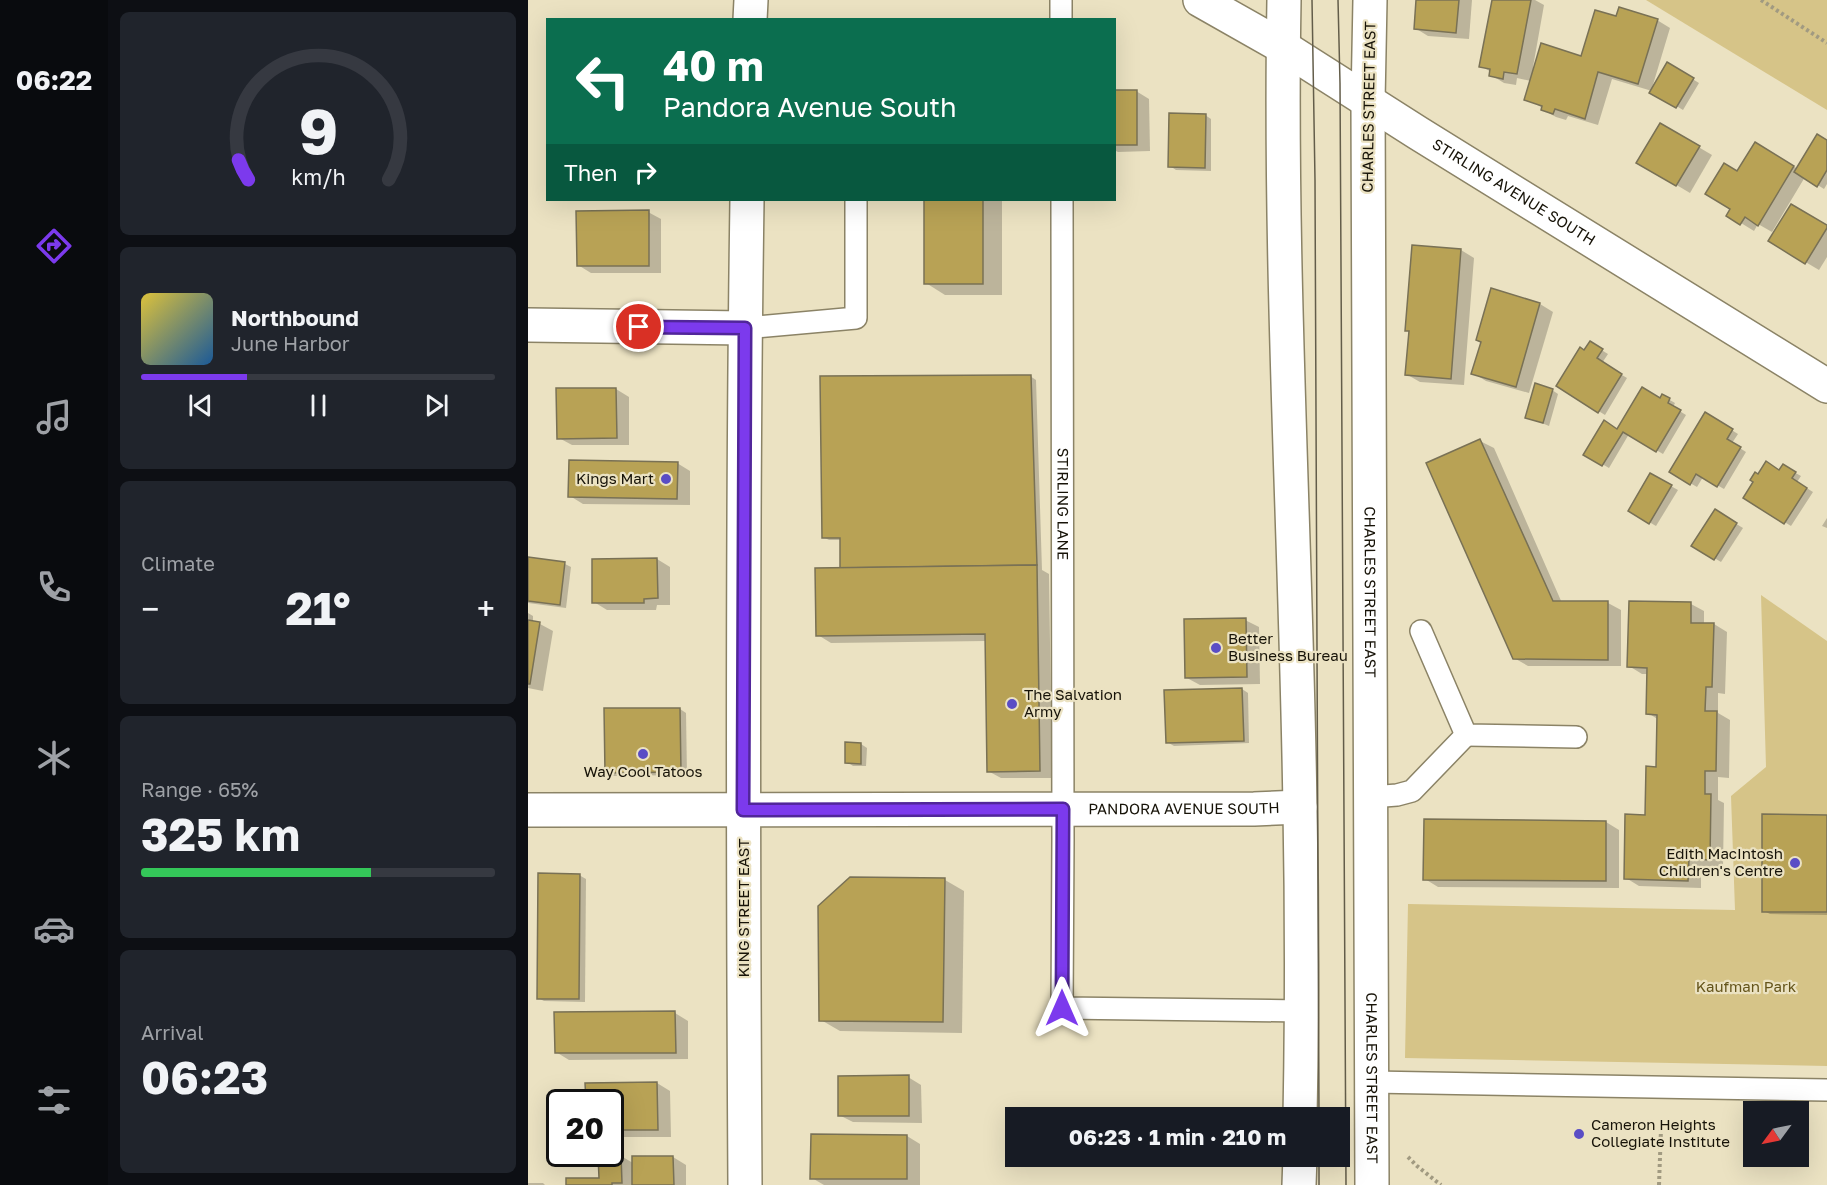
<!DOCTYPE html>
<meta charset="utf-8">
<style>
:root{--surface:#171b24;--page:#20242c;--text:#f1f3f6;--muted:#9ea1a6;--line:#363941;--accent:#7c3aed}
body{margin:0;font-family:"Golos Text",sans-serif;background:var(--page);color:var(--text);height:100vh;display:flex;flex-direction:column;font-size:22px;white-space:nowrap}
*{box-sizing:border-box;margin:0}
p{font-size:20px;color:var(--muted)}
.icon{flex:none;width:33px;height:33px;fill:none;stroke:currentColor;stroke-width:2;stroke-linecap:round;stroke-linejoin:round}
.map{position:relative;flex:1;overflow:hidden}
.panel{display:flex;flex-direction:column;gap:12px;padding:12px;background:#0d0f14;width:420px}
.panel>*{flex:none}
.hud{position:absolute;left:18px;top:18px;width:570px;height:183px;border-radius:0px;box-shadow:0 6px 24px #0002;background:#0b6e4f;color:#fff;overflow:hidden}
.needle{width:39px;rotate:237deg}
.controls{position:absolute;left:1215px;top:1101px;display:grid;gap:12px}
.controls a{display:grid;place-items:center;width:66px;height:66px;border-radius:0px;background:var(--surface);box-shadow:0 6px 24px #0002;font-size:30px}
.speed{position:absolute;left:18px;top:1089px;display:flex;gap:12px;font-size:30px;font-weight:700;text-align:center}
.speed>*{display:grid;place-content:center;width:78px;height:78px;border-radius:50%;background:var(--surface);box-shadow:0 6px 24px #0002;line-height:1}
.speed .limit{border:3px solid #111;border-radius:9px;background:#fff;color:#111}
.pin{position:absolute;display:grid;place-items:center;width:51px;height:51px;color:#fff;margin:-26px;border:3px solid #fff;border-radius:50%;box-shadow:0 2px 6px #0007}
.me{position:absolute;width:66px;margin:-33px;rotate:0deg;stroke-linejoin:round;filter:drop-shadow(0 0 4px #0008)}
.turn{display:flex;align-items:center;gap:21px;height:126px;padding:0 18px;font-size:27px}
.turn .icon{width:78px;height:78px;stroke-width:2.5}
.turn b{display:block;font-size:42px;line-height:51px}
.then{display:flex;align-items:center;height:57px;padding:0 18px;background:#0003;gap:12px;font-size:22px}
.big{font-size:45px;font-weight:700;line-height:1.1}
.panel .tile{flex:1;display:flex;flex-direction:column;justify-content:center;gap:9px;min-width:0;padding:0 21px;border-radius:9px;background:var(--page)}
.panel .dial{align-items:center;gap:0}
.dial svg{height:156px;overflow:visible;fill:none;stroke:var(--line);stroke-width:7;stroke-linecap:round;text-anchor:middle}
.dial text{fill:var(--text);stroke:none}
.song{display:flex;align-items:center;gap:18px}
.cover{width:72px;height:72px;border-radius:9px;background:linear-gradient(135deg,hsl(50 70% 55%),hsl(210 70% 35%))}
.played{height:6px;border-radius:3px;background:linear-gradient(90deg,var(--accent) 30%,var(--line) 30%)}
.keys{display:flex;justify-content:space-around;direction:ltr}
.heat{display:flex;justify-content:space-between;align-items:center;font-size:33px;direction:ltr}
.charge{height:9px;border-radius:4px;background:linear-gradient(90deg,#34c759 65%,var(--line) 0)}
.trip{position:absolute;left:477px;top:1107px;width:345px;height:60px;border-radius:0px;background:var(--surface);box-shadow:0 6px 24px #0002;font-weight:700;line-height:60px;text-align:center}
main{display:flex;flex:1;min-height:0}
.tabs{display:flex;flex-direction:column;width:108px;justify-content:space-around;align-items:center;background:#090b0e;color:var(--muted)}
.tabs .icon{width:42px;height:42px}
.tabs .on{color:var(--accent)}
.tabs b{font-size:27px;color:var(--text)}
.map>svg:first-child{display:block}
.green{fill:#d6c488}
.shadow{fill:#0003}
.building{fill:#b8a255;stroke:#797155;stroke-width:1.5}
.lines{fill:none;stroke-linecap:round;stroke-linejoin:round}
.service-casing{stroke:#8b8366;stroke-width:24}
.minor-casing{stroke:#8b8366;stroke-width:36}
.tertiary-casing{stroke:#8b8366;stroke-width:36}
.secondary-casing{stroke:#8b8366;stroke-width:36}
.path{stroke:#a19a81;stroke-width:4;stroke-dasharray:3 3;stroke-linecap:butt}
.service{stroke:#fff;stroke-width:21}
.minor{stroke:#fff;stroke-width:33}
.tertiary{stroke:#fff;stroke-width:33}
.secondary{stroke:#fff;stroke-width:33}
.tram{stroke:#635d4a;stroke-width:1.5}
.route-casing{stroke:#51269a;stroke-width:15}
.route{stroke:#7c3aed;stroke-width:10}
.poi-dot{fill:#5a4dc5;stroke:#ebe2c2;stroke-width:2}
.labels{text-anchor:middle;stroke-width:4.5;stroke-linejoin:round;paint-order:stroke}
.street-label{font-size:15px;fill:#171308;stroke:#ebe2c2}
.poi-label{font-size:15px;fill:#171308;stroke:#ebe2c2;text-anchor:start}
.park-label{font-size:15px;fill:#64541a;stroke:#ebe2c2}
</style>
<main>
<nav class="tabs">
<b>06:22</b>
<svg class="icon on" aria-label="directions" viewBox="0 0 24 24"><path d="M12 3l9 9-9 9-9-9zM9 14v-3h6M13 9l2 2-2 2"/></svg>
<svg class="icon" aria-label="music" viewBox="0 0 24 24"><path d="M9 18V5l10-2v13"/><circle cx="6" cy="18" r="3"/><circle cx="16" cy="16" r="3"/></svg>
<svg class="icon" aria-label="phone" viewBox="0 0 24 24"><path d="M5 4h4l2 5-3 2q2 4 5 5l2-3 5 2v4C11 20 4 13 5 4z"/></svg>
<svg class="icon" aria-label="climate" viewBox="0 0 24 24"><path d="M12 3v18M4 7l16 10M4 17L20 7"/></svg>
<svg class="icon" aria-label="car" viewBox="0 0 24 24"><path d="M5 17H2v-5l4-1 3-4h7l3 4 3 1v5h-3M9 17h6M6 11h13"/><circle cx="7" cy="17" r="2"/><circle cx="17" cy="17" r="2"/></svg>
<svg class="icon" aria-label="filters" viewBox="0 0 24 24"><path d="M4 7h16M4 17h16"/><circle cx="9" cy="7" r="2"/><circle cx="15" cy="17" r="2"/></svg>
</nav>
<section class="panel">
<div class="tile dial"><svg viewBox="0 0 100 80">
<path d="M14 69A42 42 0 1 1 86 69"/>
<path d="M14 69A42 42 0 0 1 9 59" stroke="#7c3aed"/>
<text x="50" y="56" font-size="32" font-weight="700">9</text>
<text x="50" y="72" font-size="11">km/h</text>
</svg></div>
<div class="tile">
<div class="song"><i class="cover"></i><div><b>Northbound</b><p>June Harbor</p></div></div>
<div class="played"></div>
<div class="keys"><svg class="icon" aria-label="previous" viewBox="0 0 24 24"><path d="M18 5L8 12l10 7zM5 5v14"/></svg><svg class="icon" aria-label="pause" viewBox="0 0 24 24"><path d="M8 5v14M16 5v14"/></svg><svg class="icon" aria-label="next" viewBox="0 0 24 24"><path d="M6 5l10 7-10 7zM19 5v14"/></svg></div>
</div>
<div class="tile"><p>Climate</p>
<div class="heat"><a>−</a><b class="big">21°</b><a>+</a></div>
</div>
<div class="tile"><p>Range · 65%</p><b class="big">325 km</b><div class="charge"></div></div>
<div class="tile"><p>Arrival</p><b class="big">06:23</b></div>
</section>
<div class="map">
<svg width="1299" height="1185" viewBox="0 0 1299 1185">
<rect width="100%" height="100%" fill="#ebe2c2"/>
<g class="green">
<polygon points="1118,0 1299,0 1299,110"/>
<polygon points="1233,595 1299,641 1299,1066 877,1058 880,904 1207,910 1203,796 1238,767"/>
</g>
<g class="shadow">
<polygon points="890,0 944,0 941,39 900,36 887,28"/>
<polygon points="965,0 1007,0 1016,5 1005,67 1054,58 1089,18 1129,20 1142,28 1124,88 1140,64 1171,83 1155,110 1124,91 1084,79 1070,125 1040,116 1038,120 1028,117 1015,110 1015,108 998,99 1003,81 989,78 988,85 976,83 963,75 963,72 953,66"/>
<polygon points="586,91 608,91 621,99 622,151 590,152 586,150"/>
<polygon points="677,115 683,119 683,171 648,170 642,166"/>
<polygon points="1133,125 1184,155 1162,193 1110,162"/>
<polygon points="1299,142 1299,184 1296,189 1277,177 1244,232 1230,224 1226,231 1200,215 1204,208 1210,173 1228,144 1270,169"/>
<polygon points="397,200 474,200 474,295 417,295 398,283"/>
<polygon points="120,212 133,219 133,273 63,273 50,265"/>
<polygon points="1299,227 1299,257 1291,270 1242,241"/>
<polygon points="933,250 946,258 936,385 892,382 878,374 882,332 879,330"/>
<polygon points="1012,304 1025,312 1001,393 958,381 945,373 954,342"/>
<polygon points="1062,343 1080,354 1074,363 1099,378 1077,415 1030,386"/>
<polygon points="502,376 508,380 514,570 521,574 524,778 473,778 460,771 458,641 303,643 290,635 314,569 314,540 301,540 295,537"/>
<polygon points="88,389 101,397 101,445 44,445 31,438"/>
<polygon points="1024,390 1030,394 1021,426 999,417"/>
<polygon points="1135,396 1147,403 1145,407 1158,415 1135,454 1101,434 1081,468 1057,454"/>
<polygon points="1178,414 1210,434 1204,443 1218,452 1196,489 1175,477 1169,487 1143,472"/>
<polygon points="952,441 966,448 1034,603 1080,603 1093,610 1093,666 1000,666 986,658"/>
<polygon points="149,463 162,471 162,505 55,504 42,496"/>
<polygon points="1255,466 1273,476 1269,482 1285,492 1263,526 1217,498 1230,476 1252,472"/>
<polygon points="1123,475 1150,490 1128,526 1102,511"/>
<polygon points="1187,511 1215,528 1193,562 1165,545"/>
<polygon points="1299,518 1299,528 1294,526"/>
<polygon points="0,559 37,564 43,567 38,608 0,603"/>
<polygon points="129,559 142,567 142,605 129,605 128,610 79,610 66,602"/>
<polygon points="1163,604 1176,611 1176,624 1186,624 1199,632 1197,694 1190,693 1190,713 1202,720 1201,778 1190,777 1190,800 1196,803 1195,867 1173,866 1173,888 1111,886 1098,878 1118,816 1130,768 1131,720 1120,713 1120,674 1114,674 1101,666"/>
<polygon points="0,613 5,616 5,623 12,624 25,631 15,691 0,688"/>
<polygon points="717,620 731,627 732,684 672,685 659,678"/>
<polygon points="714,689 720,693 721,743 646,746 639,742"/>
<polygon points="152,709 158,713 159,775 85,776 78,772"/>
<polygon points="333,744 339,748 338,766 325,766 319,762"/>
<polygon points="1299,816 1299,915 1242,914 1236,911"/>
<polygon points="897,821 1078,822 1091,830 1091,888 910,887 897,879"/>
<polygon points="51,875 58,879 57,1002 16,1001 10,998"/>
<polygon points="417,880 436,891 434,1033 312,1031 293,1020"/>
<polygon points="147,1013 160,1021 160,1059 41,1060 28,1052"/>
<polygon points="380,1077 393,1085 394,1123 325,1122 311,1115"/>
<polygon points="129,1083 142,1091 143,1137 82,1137 82,1102 59,1102 59,1085"/>
<polygon points="284,1136 379,1136 392,1144 392,1185 296,1185 284,1178"/>
<polygon points="93,1156 105,1163 145,1157 158,1165 158,1185 40,1185 72,1180"/>
<polygon points="0,1183 15,1183 17,1185 0,1185"/>
</g>
<g class="building">
<polygon points="888,0 931,0 928,33 886,29"/>
<polygon points="964,0 1003,0 989,74 976,72 975,79 961,76 962,69 951,67"/>
<polygon points="1091,7 1130,19 1110,84 1070,72 1057,119 1027,109 1025,114 1013,110 1014,106 996,100 1013,43 1053,56 1067,10 1088,16"/>
<polygon points="1139,62 1166,78 1148,108 1121,93"/>
<rect x="586" y="90" width="23" height="55"/>
<polygon points="641,113 678,114 677,168 640,167"/>
<polygon points="1132,123 1172,146 1148,186 1108,163"/>
<polygon points="1289,134 1299,140 1299,170 1289,187 1266,172"/>
<polygon points="1227,142 1266,166 1230,226 1217,217 1212,225 1198,216 1202,209 1177,194 1196,163 1209,171"/>
<rect x="396" y="200" width="59" height="84"/>
<polygon points="1263,204 1299,225 1299,228 1277,264 1240,241"/>
<polygon points="121,210 121,266 49,266 48,211"/>
<polygon points="884,245 933,249 923,379 877,375 881,331 877,331"/>
<polygon points="963,288 1012,303 988,387 943,374 953,342 948,340"/>
<polygon points="1062,341 1075,349 1069,358 1094,374 1070,413 1028,386 1052,347 1056,350"/>
<polygon points="503,375 509,565 312,568 312,538 294,538 292,376"/>
<polygon points="1007,383 1025,389 1015,423 997,418"/>
<polygon points="1114,387 1132,398 1134,394 1142,398 1140,403 1153,410 1128,452 1095,432 1074,466 1055,455 1076,420 1089,429"/>
<polygon points="28,388 88,388 89,438 29,439"/>
<polygon points="1177,412 1205,429 1199,439 1213,447 1189,487 1168,474 1162,485 1141,472"/>
<polygon points="952,439 1025,601 1080,601 1080,660 985,659 898,463"/>
<polygon points="41,460 150,462 149,499 40,497"/>
<polygon points="1238,461 1251,470 1255,464 1268,472 1264,478 1279,488 1256,524 1215,498 1225,482 1222,480 1227,472 1230,474"/>
<polygon points="1122,473 1144,485 1121,524 1100,511"/>
<polygon points="1187,509 1209,523 1186,560 1163,546"/>
<polygon points="0,557 37,562 32,605 0,601"/>
<polygon points="129,558 130,598 116,599 116,603 64,603 64,559"/>
<polygon points="509,565 512,771 459,772 457,634 288,636 287,568"/>
<polygon points="1101,601 1163,602 1163,623 1186,623 1184,687 1178,687 1177,711 1189,711 1188,771 1177,771 1177,794 1183,794 1182,860 1161,859 1160,881 1096,879 1097,814 1117,815 1118,766 1128,767 1129,715 1118,714 1119,668 1099,667"/>
<polygon points="718,618 719,677 657,678 656,619"/>
<polygon points="0,620 12,622 2,684 0,684"/>
<polygon points="714,688 716,741 638,743 636,690"/>
<polygon points="76,708 152,708 153,772 77,773"/>
<polygon points="317,742 333,743 333,764 317,763"/>
<polygon points="1234,814 1299,815 1299,912 1234,912"/>
<polygon points="896,819 1078,821 1078,881 895,880"/>
<polygon points="10,873 52,874 51,999 9,999"/>
<polygon points="322,877 417,878 415,1022 291,1021 290,906"/>
<polygon points="147,1011 148,1053 27,1053 26,1012"/>
<polygon points="381,1075 381,1116 310,1116 310,1076"/>
<polygon points="129,1082 130,1130 82,1130 82,1102 58,1102 57,1083"/>
<polygon points="283,1134 379,1135 379,1179 282,1179"/>
<polygon points="70,1155 93,1155 94,1183 84,1183 84,1185 38,1185 38,1178 71,1178"/>
<polygon points="104,1156 145,1156 146,1185 104,1185"/>
</g>
<g class="lines">
<defs>
<g id="service">
<polyline points="533,0 533,20"/>
<path id="s1" d="M534,200L535,839L534,1008L774,1011"/>
<polyline points="217,328 328,318 328,200"/>
<polyline points="893,631 938,735 1048,737"/>
<polyline points="843,797 869,795 884,791 938,735"/>
<polyline points="844,1082 1299,1090"/>
</g>
<g id="minor">
<polyline points="0,325 217,328"/>
<path id="s2" d="M0,810L726,809L772,807"/>
</g>
<g id="tertiary">
<path id="s3" d="M672,0L755,47L890,133L1299,386"/>
</g>
<g id="secondary">
<path d="M756,0C751,270 768,539 772,809C774,912 774,1015 772,1118"/>
<path id="s4" d="M842,0L840,101L844,1185"/>
<polyline points="222,20 223,0"/>
<path d="M217,1185C215,857 214,528 219,200"/>
<polyline points="771,1185 772,1156"/>
</g>
</defs>
<use href="#service" class="service-casing"/>
<use href="#minor" class="minor-casing"/>
<use href="#tertiary" class="tertiary-casing"/>
<use href="#secondary" class="secondary-casing"/>
<g class="path">
<polyline points="1233,0 1299,43"/>
<polyline points="880,1157 889,1166 913,1185"/>
<polyline points="1131,1185 1133,1129"/>
</g>
<use href="#service" class="service"/>
<use href="#minor" class="minor"/>
<use href="#tertiary" class="tertiary"/>
<use href="#secondary" class="secondary"/>
<g class="tram">
<polyline points="784,0 787,180 791,1118"/>
<polyline points="810,0 812,83 818,1185"/>
<polyline points="791,1156 791,1185"/>
</g>
</g>
<g class="lines">
<defs>
<polyline id="route" points="111,327 217,328 215,810 535,809 534,1008"/>
</defs>
<use href="#route" class="route-casing"/>
<use href="#route" class="route"/>
</g>
<g class="poi-dot">
<circle cx="138" cy="479" r="6"/>
<circle cx="688" cy="648" r="6"/>
<circle cx="484" cy="704" r="6"/>
<circle cx="115" cy="754" r="6"/>
<circle cx="1267" cy="863" r="6"/>
<circle cx="1051" cy="1134" r="6"/>
</g>
<g class="labels">
<g class="street-label">
<text transform="translate(841 107) rotate(-89)" y="5">CHARLES STREET EAST</text>
<text dy="5" stroke="none"><textPath href="#s3" startOffset="368">STIRLING AVENUE SOUTH</textPath></text>
<text dy="5" stroke="none"><textPath href="#s1" startOffset="304">STIRLING LANE</textPath></text>
<text dy="5" stroke="none"><textPath href="#s4" startOffset="592">CHARLES STREET EAST</textPath></text>
<text dy="5" stroke="none"><textPath href="#s2" startOffset="656">PANDORA AVENUE SOUTH</textPath></text>
<text transform="translate(216 908) rotate(-90)" y="5">KING STREET EAST</text>
<text dy="5" stroke="none"><textPath href="#s4" startOffset="1078">CHARLES STREET EAST</textPath></text>
</g>
<g class="poi-label">
<text x="126" y="484" text-anchor="end">Kings Mart</text>
<text x="700" y="644">Better<tspan x="700" dy="17">Business Bureau</tspan></text>
<text x="496" y="700">The Salvation<tspan x="496" dy="17">Army</tspan></text>
<text x="115" y="777" text-anchor="middle">Way Cool Tatoos</text>
<text x="1255" y="859" text-anchor="end">Edith MacIntosh<tspan x="1255" dy="17">Children's Centre</tspan></text>
<text x="1063" y="1130">Cameron Heights<tspan x="1063" dy="17">Collegiate Institute</tspan></text>
</g>
<g class="park-label">
<text x="1218" y="992">Kaufman Park</text>
</g>
</g>
</svg>
<div class="controls">
<a><svg class="needle" viewBox="-14 -14 28 28"><path d="M0-13l5 13h-10z" fill="#e53935"/><path d="M0 13l5-13h-10z" fill="#9ea1a6"/></svg></a>
</div>
<div class="speed"><div class="limit">20</div></div>
<div class="pin" style="left:111px;top:327px;background:#d93025"><svg class="icon" aria-label="arrive" viewBox="0 0 24 24"><path d="M6 21V4h12l-3 4 3 4H6"/></svg></div>
<svg class="me" style="left:534px;top:1008px" viewBox="-20 -20 40 40"><path d="M0-17L14 15 0 8-14 15z" fill="#7c3aed" stroke="#fff" stroke-width="4"/></svg>
<div class="trip">06:23 · 1 min · 210 m</div>
<div class="hud">
<div class="turn"><svg class="icon" aria-label="left" viewBox="0 0 24 24"><path d="M17 20v-9H6M10 6l-5 5 5 5"/></svg><div><b>40 m</b>Pandora Avenue South</div></div>
<div class="then">Then<svg class="icon" aria-label="right" viewBox="0 0 24 24"><path d="M7 20v-9h11M14 6l5 5-5 5"/></svg></div>
</div>
</div>
</main>
